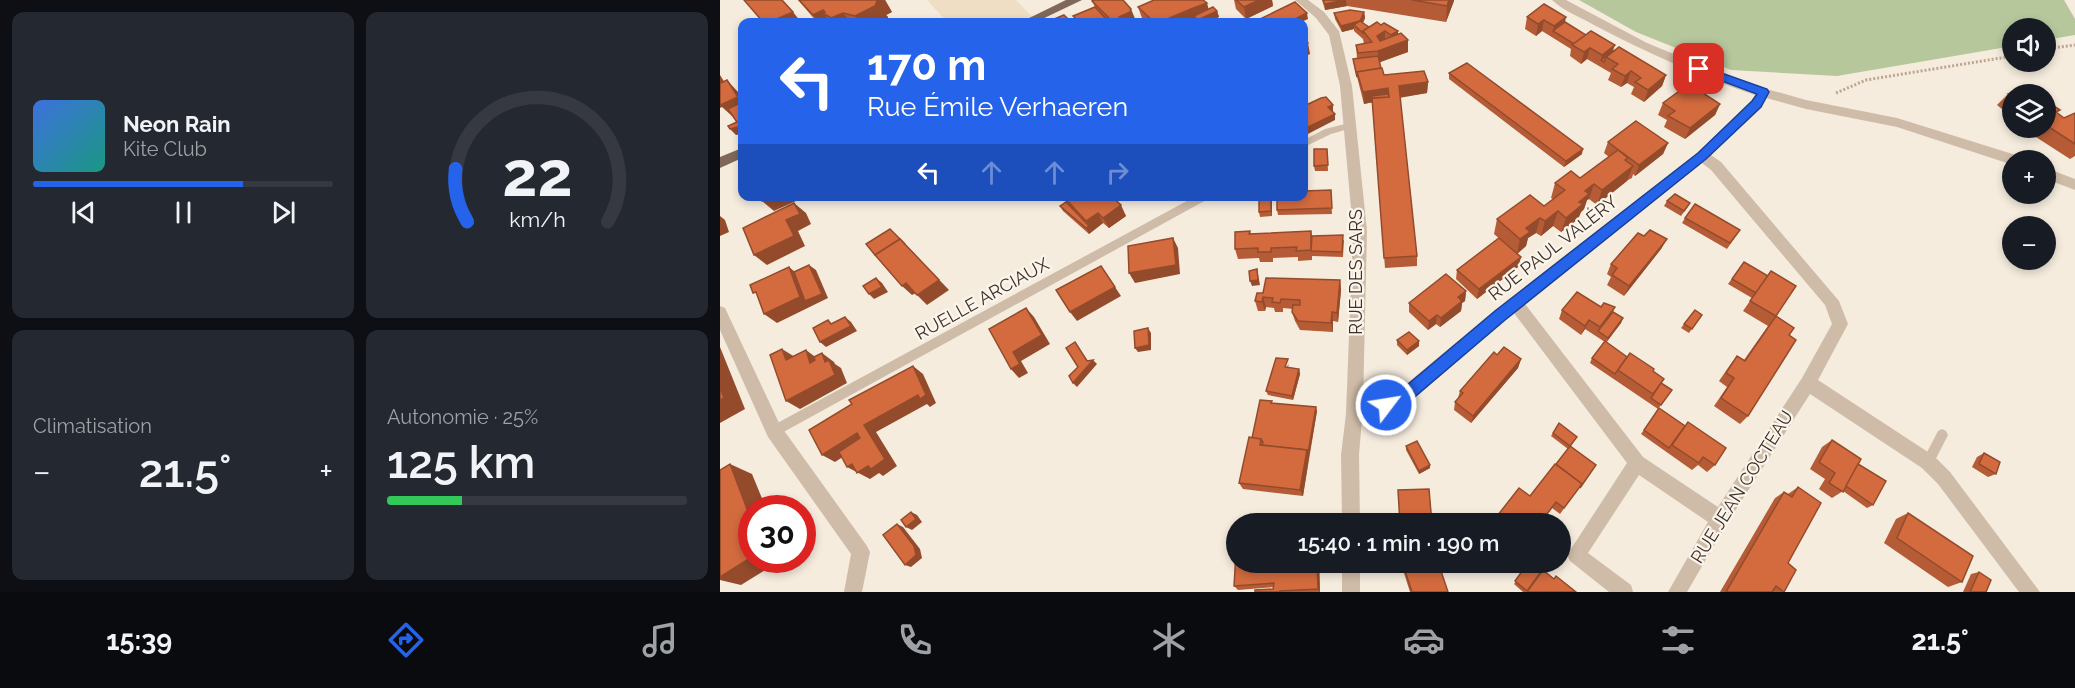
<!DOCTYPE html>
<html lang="fr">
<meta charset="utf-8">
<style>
:root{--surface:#171b24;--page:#242831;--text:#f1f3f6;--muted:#9ea1a6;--line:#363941;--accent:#2563eb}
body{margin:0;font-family:Raleway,sans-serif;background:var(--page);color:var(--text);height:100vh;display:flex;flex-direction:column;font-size:22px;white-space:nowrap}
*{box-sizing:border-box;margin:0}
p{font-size:20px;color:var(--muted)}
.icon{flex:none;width:33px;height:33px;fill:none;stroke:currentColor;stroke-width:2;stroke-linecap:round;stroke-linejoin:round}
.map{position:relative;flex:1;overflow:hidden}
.details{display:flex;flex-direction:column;gap:12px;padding:12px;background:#0d0f14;width:720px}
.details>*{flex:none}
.hud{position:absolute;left:18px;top:18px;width:570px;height:183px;border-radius:12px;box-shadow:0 3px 9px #0003;background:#2563eb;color:#fff;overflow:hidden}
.buttons{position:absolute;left:1282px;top:18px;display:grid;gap:12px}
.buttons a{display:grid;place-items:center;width:54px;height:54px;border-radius:50%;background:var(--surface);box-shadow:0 3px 9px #0003;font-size:30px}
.speed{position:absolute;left:18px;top:495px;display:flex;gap:12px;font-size:30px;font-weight:700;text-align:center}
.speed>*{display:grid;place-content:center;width:78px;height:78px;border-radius:50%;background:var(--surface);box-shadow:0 3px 9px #0003;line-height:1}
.speed .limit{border:9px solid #d22;background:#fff;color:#111}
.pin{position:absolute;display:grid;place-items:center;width:51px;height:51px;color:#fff;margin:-26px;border-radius:12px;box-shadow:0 3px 9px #0006}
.me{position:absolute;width:66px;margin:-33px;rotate:59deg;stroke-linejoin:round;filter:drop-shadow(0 0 4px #0008)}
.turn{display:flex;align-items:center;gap:21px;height:126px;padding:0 30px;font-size:27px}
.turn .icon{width:78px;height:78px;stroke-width:2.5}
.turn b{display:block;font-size:42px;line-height:51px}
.lanes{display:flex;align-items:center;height:57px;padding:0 30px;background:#0003;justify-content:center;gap:30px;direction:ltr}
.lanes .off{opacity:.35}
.big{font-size:45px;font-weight:600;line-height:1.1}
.details .tile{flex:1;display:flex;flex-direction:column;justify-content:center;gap:9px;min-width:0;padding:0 21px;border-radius:12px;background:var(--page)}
.details .dial{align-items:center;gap:0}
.dial svg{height:156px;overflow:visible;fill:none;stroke:var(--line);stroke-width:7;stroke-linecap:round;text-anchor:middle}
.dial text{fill:var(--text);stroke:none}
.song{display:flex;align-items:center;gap:18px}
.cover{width:72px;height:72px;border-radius:9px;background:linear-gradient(135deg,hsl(220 70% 55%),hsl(170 70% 35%))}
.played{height:6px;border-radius:3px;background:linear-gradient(90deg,var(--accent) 70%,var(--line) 70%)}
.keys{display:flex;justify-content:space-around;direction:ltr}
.heat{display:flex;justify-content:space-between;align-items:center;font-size:33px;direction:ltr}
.charge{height:9px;border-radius:4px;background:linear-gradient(90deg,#34c759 25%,var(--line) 0)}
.details .tiles{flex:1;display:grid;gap:12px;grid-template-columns:repeat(2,1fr)}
.trip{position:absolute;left:506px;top:513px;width:345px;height:60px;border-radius:30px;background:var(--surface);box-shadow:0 3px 9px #0003;font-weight:600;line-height:60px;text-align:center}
.menu{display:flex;height:96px;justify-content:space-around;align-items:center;background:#090b0e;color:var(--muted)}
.menu .icon{width:42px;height:42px}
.menu .active{color:var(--accent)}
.menu b{font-size:27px;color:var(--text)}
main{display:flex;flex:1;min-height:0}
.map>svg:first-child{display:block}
.green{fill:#b6c79c}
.plaza{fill:#efdec4}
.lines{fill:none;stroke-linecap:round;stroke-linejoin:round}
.path{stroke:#bca692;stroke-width:3;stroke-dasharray:2 2;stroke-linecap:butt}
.service{fill:#cfbca8;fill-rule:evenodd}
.minor{fill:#cfbca8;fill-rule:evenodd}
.primary{fill:#7f6859;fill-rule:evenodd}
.wall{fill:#b55c36}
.shaded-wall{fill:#944b2c}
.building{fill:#d36b3f;stroke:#944b2c;stroke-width:1.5}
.route{fill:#2563eb;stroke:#184099;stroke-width:1.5}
.labels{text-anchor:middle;stroke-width:4.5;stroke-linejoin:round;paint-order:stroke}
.street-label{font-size:18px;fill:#3c3029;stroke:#fcf5ec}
</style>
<main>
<section class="details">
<div class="tiles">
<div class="tile">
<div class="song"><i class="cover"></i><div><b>Neon Rain</b><p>Kite Club</p></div></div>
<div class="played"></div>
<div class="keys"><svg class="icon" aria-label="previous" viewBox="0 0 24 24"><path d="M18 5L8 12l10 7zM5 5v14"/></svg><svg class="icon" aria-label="pause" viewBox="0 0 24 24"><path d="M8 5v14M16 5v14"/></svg><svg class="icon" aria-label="next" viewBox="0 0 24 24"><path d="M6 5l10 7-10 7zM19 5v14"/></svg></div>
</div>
<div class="tile dial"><svg viewBox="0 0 100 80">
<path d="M14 69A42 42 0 1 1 86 69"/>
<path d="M14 69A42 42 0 0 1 8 42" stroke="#2563eb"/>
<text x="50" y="56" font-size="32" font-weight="700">22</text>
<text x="50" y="72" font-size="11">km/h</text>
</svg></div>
<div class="tile"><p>Climatisation</p>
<div class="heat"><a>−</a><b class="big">21.5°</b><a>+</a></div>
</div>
<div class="tile"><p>Autonomie · 25%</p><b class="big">125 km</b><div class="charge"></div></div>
</div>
</section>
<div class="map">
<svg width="1355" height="592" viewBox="0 0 1355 592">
<rect width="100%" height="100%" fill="#f5ecde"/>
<polygon class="green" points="859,0 1344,0 1355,19 1355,35 1326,40 1326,28 1293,28 1293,46 1117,76 1011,70 916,32"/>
<polygon class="plaza" points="207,0 296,0 314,19 307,22 227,22"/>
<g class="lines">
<g class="path">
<polyline points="1326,49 1355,45"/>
<polyline points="1116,93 1146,80 1293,56"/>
</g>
<g class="service">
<polygon points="629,123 633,126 632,128 611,134 584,147 584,140 605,129"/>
<polygon points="476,196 490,196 488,199 58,435 54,437 50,435 48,431 50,427"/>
<polygon points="1222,429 1226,431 1228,435 1226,439 1212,466 1208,468 1204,466 1202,462 1204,458 1218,431"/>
</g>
<g class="minor">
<path d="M575,0H588L604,12L619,31L632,86L647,231L643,404L673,395L775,310L977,153L1032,101L1035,95C979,76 925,52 872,24C860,17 842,10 832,0H846L927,43L1019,81L1086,100L1177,118L1299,156L1300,160H1293V165L1177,127L1086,109L1046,98L1041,107L991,155L1001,162L1119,301L1128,324L1098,380L1214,456L1230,472L1320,592H1299L1218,484L1202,468L1090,394L1006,525L967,592H948L988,522L919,475L868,553L911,585L913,592H889L850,561L847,555L907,463L794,313L684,406L642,419L639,455L640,524H622L621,455L626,414L633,231L620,86L609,35L596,18ZM982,163L991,170L1105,305L1112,324L1082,378L998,507L923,457L805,304Z"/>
<polygon points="1326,168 1355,179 1355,190 1326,179"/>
<polygon points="0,306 5,308 60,425 147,546 150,552 142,592 124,592 131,554 48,437 0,330"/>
<rect x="622" y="562" width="18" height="30"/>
</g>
<g class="primary">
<polygon points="346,0 362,0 316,22 301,22"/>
<polygon points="22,148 22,158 0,168 0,157"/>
</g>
</g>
<g class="wall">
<polygon points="78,0 165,0 172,12 166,15 168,17 167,22 97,22"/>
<polygon points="514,0 552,0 553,6 526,19 516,9"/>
<polygon points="602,0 734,0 726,22 627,6 605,10"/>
<polygon points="372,1 416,21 415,22 356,22 353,16 375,7"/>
<polygon points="418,7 488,9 497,11 499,17 487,22 476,22 475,20 469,22 426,22 422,18"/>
<polygon points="644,12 645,18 643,23 649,27 678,34 688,52 659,62 664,75 708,82 707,93 680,97 697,256 697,266 665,268 652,102 644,104 634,65 633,59 637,59 636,45 644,44 643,39 634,31 634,29 622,32 615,19 614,13"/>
<polygon points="807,17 845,22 893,51 946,75 942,86 924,102 911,94 914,87 907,83 901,87 888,80 891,73 867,59 861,64 850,56 851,49 822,31 816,36 805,29"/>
<polygon points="729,73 862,154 844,167 729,79"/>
<polygon points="1288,94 1293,94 1293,118 1277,105"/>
<polygon points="1326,101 1340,110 1336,113 1344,118 1355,113 1355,156 1350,159 1302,128 1326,128"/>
<polygon points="943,103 1000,104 995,115 965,139 944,127 947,120 938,115"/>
<polygon points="888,142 948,143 943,154 915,176 913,174 912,178 908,180 877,205 869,199 867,200 864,209 861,212 858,219 841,232 833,226 821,236 816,233 808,238 806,246 797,254 774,234 777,219 824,206 833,199 831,198 835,183 860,178 889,157 884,153"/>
<polygon points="607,149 608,171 595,171 594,166"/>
<polygon points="611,190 612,214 558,215 557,210"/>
<polygon points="338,196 391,196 406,216 389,228 383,223 369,234 343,211 340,206 346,202 344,200 343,201"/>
<polygon points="552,196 552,216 540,217 539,212"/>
<polygon points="947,201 970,203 967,208 961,216 944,206"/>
<polygon points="965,218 1020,230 1007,249 962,223"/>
<polygon points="530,231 531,234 591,231 592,236 624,240 623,257 592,256 592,260 578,261 578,257 553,258 553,262 540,262 539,258 518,259 515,249"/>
<polygon points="924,236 947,239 941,249 904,296 887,285 891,277 887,274 891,264"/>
<polygon points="801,257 798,267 757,299 736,279 737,270"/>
<polygon points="1024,262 1056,316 1069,335 1028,416 1020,424 994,406 1007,387 999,381 1010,365 1017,356 1024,360 1048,326 1023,311 1032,298 1008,284"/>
<polygon points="620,280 621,290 618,322 613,321 613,332 580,330 575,321 572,312 573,309 563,308 563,312 555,312 554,308 546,307 545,311 538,311 535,301 543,293"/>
<polygon points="746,291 745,301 742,303 741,311 720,327 716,324 708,330 689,312 689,303"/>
<polygon points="881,307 895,307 893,312 903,318 901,323 886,342 907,357 933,371 938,387 952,390 938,409 870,363 872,358 885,342 865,329 861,335 839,319 842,310"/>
<polygon points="975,310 982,315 969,333 961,328"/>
<polygon points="677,340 699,341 699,346 687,355 677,345"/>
<polygon points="777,355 801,359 798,368 751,423 734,410 735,402 738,398 740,391"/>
<polygon points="569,364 568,367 579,369 580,374 573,400 548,395 546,391"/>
<polygon points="552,403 597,411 583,496 523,489 519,483 532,438"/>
<polygon points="939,408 965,426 968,422 995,465 987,472 978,465 972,470 921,434"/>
<polygon points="833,433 857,437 851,446 876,465 840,514 832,508 821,523 823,524 772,524 774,520 810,496 848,449 831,436"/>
<polygon points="1112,440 1138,464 1153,505 1147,508 1123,491 1112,498 1099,489 1105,479 1090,469 1102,447"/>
<polygon points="686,446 710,468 699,474 686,450"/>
<polygon points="1264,453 1276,474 1268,477 1252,467 1257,457"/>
<polygon points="1078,487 1063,592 1000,592 1055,498 1064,492 1068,494"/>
<polygon points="1188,513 1242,582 1228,587 1164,543 1176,519"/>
<polygon points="599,562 600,592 535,592 553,589 554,587 518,590 514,586"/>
<polygon points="809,562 816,562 806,592 803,592 794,584"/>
<polygon points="682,563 728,592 690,592 683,570"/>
<polygon points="1259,572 1266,592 1243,592 1251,574"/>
</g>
<g class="shaded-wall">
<polygon points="156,0 165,0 172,12 166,15 168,17 167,22 139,22 135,16"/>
<polygon points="539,0 552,0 553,6 526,19 524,7"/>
<polygon points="626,0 627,6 605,10 605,4"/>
<polygon points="729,0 734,0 734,1 726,22 727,6"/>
<polygon points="487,3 490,14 497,11 499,17 487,22 480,22 474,16 475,20 469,22 440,22 471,9"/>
<polygon points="411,9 416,21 415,22 401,22 399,17"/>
<polygon points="103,10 108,17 103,13 110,22 99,22 93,15"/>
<polygon points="73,12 81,22 50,22"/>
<polygon points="644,12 645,18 641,27 634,25 634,29 622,32 621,26"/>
<polygon points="123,13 131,22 114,22 111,18"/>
<polygon points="587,13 588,19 581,22 571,22 571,21"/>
<polygon points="846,17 844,28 833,31 831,37 834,26"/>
<polygon points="824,20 822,31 816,36 818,24"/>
<polygon points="665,31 665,43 658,48 657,36"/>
<polygon points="678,31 678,43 688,40 688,52 658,63 658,51 671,46 671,35"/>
<polygon points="588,43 590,54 584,57 584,45"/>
<polygon points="895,45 891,56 886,57 881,60 882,55"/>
<polygon points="870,48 867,59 861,64 864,52"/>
<polygon points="911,71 907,83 901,87 905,76"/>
<polygon points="0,75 12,94 0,81"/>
<polygon points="946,75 942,86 924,102 928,90"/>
<polygon points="7,80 18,92 22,98 22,111 12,116 2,107 0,108 0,100"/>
<polygon points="708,82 707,93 679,98 679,86"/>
<polygon points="668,88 668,99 644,104 643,92"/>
<polygon points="1000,104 995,115 965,139 970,128"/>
<polygon points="613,105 613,111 609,113 608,107"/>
<polygon points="615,114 615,120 584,136 584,129"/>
<polygon points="22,126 22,134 16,135 10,129"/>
<polygon points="948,143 943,154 915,176 919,165"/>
<polygon points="863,149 862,154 844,167 846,161"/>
<polygon points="913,166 907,181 877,205 882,190"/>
<polygon points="874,184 869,199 867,200 864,209 861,212 858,219 841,232 846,218 859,202 865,191"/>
<polygon points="51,196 87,196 54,211 42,201"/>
<polygon points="551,196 552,196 552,216 551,211"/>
<polygon points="74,203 86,213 91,224 78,231 85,246 47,265 34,255 66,220"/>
<polygon points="401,205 406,216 389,228 383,218"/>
<polygon points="838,211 833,226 821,236 825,221"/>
<polygon points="378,213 383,223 369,234 366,228 369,226 366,221"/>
<polygon points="0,216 5,220 9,232 0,236"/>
<polygon points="820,218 816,233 808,238 806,246 797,254 800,239 806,228"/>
<polygon points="453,238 458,248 460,274 415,283 409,273"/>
<polygon points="180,239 229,290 207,305 197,295"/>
<polygon points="947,239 941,249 904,296 909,286"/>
<polygon points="801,257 798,267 757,299 759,289"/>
<polygon points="89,265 96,270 108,298 57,323 44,314 69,267 81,277"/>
<polygon points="537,269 540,285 532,286 530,281"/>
<polygon points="156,278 162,283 168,292 154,299 149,294"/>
<polygon points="620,280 621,290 618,322 617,313"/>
<polygon points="186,283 196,293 192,295 182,286"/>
<polygon points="395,287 401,296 357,321 350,312"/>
<polygon points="746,291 745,301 742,303 741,311 720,327 721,318 738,297"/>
<polygon points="543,297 546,307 545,311 542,302"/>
<polygon points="306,308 314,317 330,344 301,361 308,373 299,378 291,369 293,352"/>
<polygon points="612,312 613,321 613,332 611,323"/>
<polygon points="717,315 716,324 708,330 709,321"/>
<polygon points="125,317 131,322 137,331 106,347 100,342"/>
<polygon points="903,318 901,323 886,343 888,338"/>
<polygon points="869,320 865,329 861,335 865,326"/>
<polygon points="428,328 431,333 431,350 418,352 415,348"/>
<polygon points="699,341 699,346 687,355 687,350"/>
<polygon points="355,342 370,364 373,360 377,364 357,387 353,383 369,364"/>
<polygon points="0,347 25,409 0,423"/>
<polygon points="62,349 75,357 66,360"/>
<polygon points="86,350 98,359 90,363"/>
<polygon points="102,353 114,362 115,364 121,368 127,383 80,409 66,401 105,362"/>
<polygon points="801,359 798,368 751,423 753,416"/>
<polygon points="193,366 203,374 216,403 210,407 207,404 156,432 177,466 163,476 159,473 150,479 127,467 132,464 144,425"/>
<polygon points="579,369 580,374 573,400 572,396"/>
<polygon points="596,407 597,411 589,457 588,453"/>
<polygon points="137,433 149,440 115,462 102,455"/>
<polygon points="587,450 589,457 583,496 580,490"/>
<polygon points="10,464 32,474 46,508 32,508 32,522"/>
<polygon points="710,465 710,468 699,474 699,471"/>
<polygon points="191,512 197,515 202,522 192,530 186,527"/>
<polygon points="177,524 183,527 200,549 202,558 191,567 185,565"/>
<polygon points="32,557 32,560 61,560 21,585 0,580 0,577"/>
<polygon points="597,562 599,562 600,592 598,589"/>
</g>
<g class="building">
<polygon points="24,0 62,0 73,12 50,22 43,22"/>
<polygon points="79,0 156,0 157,1 155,6 135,16 123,13 111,18 103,13 105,12 103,10 93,15"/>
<polygon points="374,0 403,0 411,9 410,12 399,17 404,22 393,22 372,1"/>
<polygon points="434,0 483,0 487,3 471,9 440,22 434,22 418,7"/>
<polygon points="516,0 539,0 524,7"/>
<polygon points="603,0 625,0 605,4"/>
<polygon points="692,0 729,0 727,6"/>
<polygon points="575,2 587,13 571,21 566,19 569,22 534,22"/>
<polygon points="824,4 846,17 834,26 824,20 818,24 807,17"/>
<polygon points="375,7 387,20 381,22 360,22 353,16"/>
<polygon points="493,7 497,11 482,18 484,20 480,22 474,16"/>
<polygon points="630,10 644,12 640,21 621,26 614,13"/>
<polygon points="344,15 351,22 327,22"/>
<polygon points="640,21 649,27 643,31 643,33 634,25"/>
<polygon points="657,22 661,25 664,23 678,31 671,35 665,31 657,36 660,41 681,33 688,40 658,51 638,53 636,45 652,42 643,31"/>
<polygon points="845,22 866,35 854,44 833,31"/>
<polygon points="871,31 895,45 882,55 870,48 864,52 852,45"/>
<polygon points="584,36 588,43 584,45"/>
<polygon points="899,47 946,75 928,90 915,82 921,78 911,71 905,76 892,69 898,64 886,57"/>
<polygon points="893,51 894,51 886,57 884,62 881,60"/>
<polygon points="658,56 661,68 637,72 637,77 633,59"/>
<polygon points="747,63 863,149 846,161 729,73"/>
<polygon points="662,68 664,75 704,71 708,82 679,86 697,256 664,258 652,98 669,97 668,88 643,92 637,72"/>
<polygon points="7,80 18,97 0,105 0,81 1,83"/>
<polygon points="969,84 1000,104 970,128 948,116 955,111 943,103"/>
<polygon points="1312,85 1323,92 1318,94 1293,94 1293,98 1288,94"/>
<polygon points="668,94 669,97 652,98 652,103 652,96"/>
<polygon points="606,97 613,105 608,107 615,114 584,129 584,106 601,98"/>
<polygon points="1326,101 1340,110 1336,112 1344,118 1355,113 1355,144 1326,125"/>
<polygon points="22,102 22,126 10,129 8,126 17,122 8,109"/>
<polygon points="916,121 948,143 919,165 888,142"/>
<polygon points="594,149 607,149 608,165 594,166"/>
<polygon points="898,150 908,158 905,160 913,166 882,190 874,184 865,191 869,194 859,202 863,204 846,218 838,211 825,221 820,218 806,228 810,232 800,239 777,219 810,195 824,206 845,190 835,183 851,171 860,178"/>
<polygon points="611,190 612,208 557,210 557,196 584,196 584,191"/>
<polygon points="955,194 970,203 964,211 947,201"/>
<polygon points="40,196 51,196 42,201"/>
<polygon points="343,196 391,196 401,205 383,218 378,213 366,221"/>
<polygon points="539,196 551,196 551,211 539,212"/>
<polygon points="346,202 369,226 366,228 340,206"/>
<polygon points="74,203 80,214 66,220 74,236 34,255 23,228"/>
<polygon points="975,204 1020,230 1010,243 965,218"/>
<polygon points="170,229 185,244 180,239 155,255 146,244"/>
<polygon points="930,230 947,239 909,286 892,275 897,268 891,264 918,233 924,236"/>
<polygon points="530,231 529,234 591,231 591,250 576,251 577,247 551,248 551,252 538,252 538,248 515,249 515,232"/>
<polygon points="623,235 622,252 591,251 592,236"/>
<polygon points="453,238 456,265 409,273 408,246"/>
<polygon points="779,238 801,257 759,289 737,270"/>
<polygon points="180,239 219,280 197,295 186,283 182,286 155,255"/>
<polygon points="1024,262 1048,276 1036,293 1012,279"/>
<polygon points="89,265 102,294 85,301 74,272"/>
<polygon points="381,266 395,287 350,312 336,290"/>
<polygon points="69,267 80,297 44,314 36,292 33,293 30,285"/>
<polygon points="537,269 538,280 530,281 529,271"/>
<polygon points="1051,271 1076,286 1056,316 1074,328 1069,335 1076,340 1028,416 1001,398 1014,378 1006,373 1017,356 1025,361 1056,316 1030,301"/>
<polygon points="726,274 746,291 738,297 742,301 721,318 717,315 709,321 689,303"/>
<polygon points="156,278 162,287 149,294 143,286"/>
<polygon points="546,278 620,280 617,313 612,312 611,323 578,321 572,312 573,305 580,305 580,300 561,299 560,303 552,302 553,298 543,297 542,302 535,301 537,293 543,293"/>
<polygon points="857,292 881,307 884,303 895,307 880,327 869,320 865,326 842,310"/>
<polygon points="306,308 322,335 293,352 300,364 291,369 269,329"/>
<polygon points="975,310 982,315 972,329 964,324"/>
<polygon points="893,312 903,318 888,338 878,331"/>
<polygon points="125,317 131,326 100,342 93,328 108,320 111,324"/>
<polygon points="428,328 429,345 415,348 414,331"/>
<polygon points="689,332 699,341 687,350 677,340"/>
<polygon points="885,341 907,357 895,374 872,358"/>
<polygon points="355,342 367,361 373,360 353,383 349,376 358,367 346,348"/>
<polygon points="784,347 801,359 753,416 735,402 743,393 740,391 774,352 777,355"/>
<polygon points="62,349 66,360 86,350 90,363 95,360 94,357 102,353 105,362 109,360 115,375 66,401 50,355"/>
<polygon points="910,353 934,369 933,371 944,379 933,394 898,370"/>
<polygon points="556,358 568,359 565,367 579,369 572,396 546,391"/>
<polygon points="193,366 206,395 200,399 198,395 144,425 165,459 151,469 148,466 137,473 132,464 127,467 119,452 140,438 137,433 102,455 89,430 132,404 129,400"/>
<polygon points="941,383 952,390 941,405 931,398"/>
<polygon points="0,387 4,398 0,400"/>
<polygon points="540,400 552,401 551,403 596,407 588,453 587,450 542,445 543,442 541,439 532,438"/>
<polygon points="939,408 965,426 949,448 924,430"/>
<polygon points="968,422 1006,448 995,465 983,457 979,463 952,445"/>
<polygon points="839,423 857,437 850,446 833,433"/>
<polygon points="529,437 541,439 540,445 587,450 580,490 519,483"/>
<polygon points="1112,440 1141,459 1123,492 1109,483 1115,473 1099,462"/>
<polygon points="697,441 710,465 699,471 686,446"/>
<polygon points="850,446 876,465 860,488 862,484 836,464"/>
<polygon points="1264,453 1280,462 1276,474 1259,464"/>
<polygon points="10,464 32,522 32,557 0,577 0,470"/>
<polygon points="835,464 862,484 844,508 836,502 821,522 823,524 777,524 774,520 799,488 810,496"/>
<polygon points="1138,464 1166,481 1153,505 1126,486"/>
<polygon points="1078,487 1101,503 1068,563 1076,570 1064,592 1056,586 1052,592 1006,592 1064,492 1072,497"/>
<polygon points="709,489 712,524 680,524 678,490"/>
<polygon points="191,512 196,519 186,527 181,520"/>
<polygon points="1188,513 1253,556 1242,582 1177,538"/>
<polygon points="177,524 194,546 196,555 185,565 163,535"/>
<polygon points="516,553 516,562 597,562 598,589 560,591 560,592 535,592 535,590 553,589 554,583 514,586"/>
<polygon points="683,562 702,562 699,564 683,565 683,567 682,563"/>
<polygon points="702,562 718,562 728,592 692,592 683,565 699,564"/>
<polygon points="809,562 816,562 823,569 807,591 795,581"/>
<polygon points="823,570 834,579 836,576 856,592 807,592"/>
<polygon points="1259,572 1271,580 1266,592 1250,592"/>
</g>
<polygon class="route" points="979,65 1047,89 1049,92 1041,107 986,159 785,320 684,406 666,412 661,410 659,405 661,400 674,396 775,311 978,153 1032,101 1037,94 975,71 975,66"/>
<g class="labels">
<g class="street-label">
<text transform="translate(833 248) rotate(-38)" y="6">RUE PAUL VALÉRY</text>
<text transform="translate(636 272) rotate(-90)" y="6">RUE DES SARS</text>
<text transform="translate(262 299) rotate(-29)" y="6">RUELLE ARCIAUX</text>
<text transform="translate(1022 487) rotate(-58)" y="6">RUE JEAN COCTEAU</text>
</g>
</g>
</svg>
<div class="buttons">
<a><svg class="icon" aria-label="sound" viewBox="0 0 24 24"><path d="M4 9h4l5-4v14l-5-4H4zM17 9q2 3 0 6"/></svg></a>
<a><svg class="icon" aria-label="layers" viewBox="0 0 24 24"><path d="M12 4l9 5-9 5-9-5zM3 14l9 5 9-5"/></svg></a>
<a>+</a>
<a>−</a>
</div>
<div class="speed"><div class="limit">30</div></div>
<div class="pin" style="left:979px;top:69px;background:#d93025"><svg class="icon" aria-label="arrive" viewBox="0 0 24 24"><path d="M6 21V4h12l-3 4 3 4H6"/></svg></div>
<svg class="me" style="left:666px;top:405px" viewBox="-20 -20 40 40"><circle r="17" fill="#2563eb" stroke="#fff" stroke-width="3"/><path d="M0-11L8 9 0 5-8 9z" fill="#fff"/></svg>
<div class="trip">15:40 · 1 min · 190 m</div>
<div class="hud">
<div class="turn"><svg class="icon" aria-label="left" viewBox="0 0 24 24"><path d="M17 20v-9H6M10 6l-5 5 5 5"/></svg><div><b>170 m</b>Rue Émile Verhaeren</div></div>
<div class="lanes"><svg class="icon" aria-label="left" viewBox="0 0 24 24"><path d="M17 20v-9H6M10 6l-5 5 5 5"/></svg><svg class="icon off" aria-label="ahead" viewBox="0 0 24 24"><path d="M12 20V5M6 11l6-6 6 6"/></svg><svg class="icon off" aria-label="ahead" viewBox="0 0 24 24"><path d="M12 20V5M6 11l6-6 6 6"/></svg><svg class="icon off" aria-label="right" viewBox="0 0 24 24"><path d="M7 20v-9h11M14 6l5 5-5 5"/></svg></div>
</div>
</div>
</main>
<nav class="menu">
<b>15:39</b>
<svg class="icon active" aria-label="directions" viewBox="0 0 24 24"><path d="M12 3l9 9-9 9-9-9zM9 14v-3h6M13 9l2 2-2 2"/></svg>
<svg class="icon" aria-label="music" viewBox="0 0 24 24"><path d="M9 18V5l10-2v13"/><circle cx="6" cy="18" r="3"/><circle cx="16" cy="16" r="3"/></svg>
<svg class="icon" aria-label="phone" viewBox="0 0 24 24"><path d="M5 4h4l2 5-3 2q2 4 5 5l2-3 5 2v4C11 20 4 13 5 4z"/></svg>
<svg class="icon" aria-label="climate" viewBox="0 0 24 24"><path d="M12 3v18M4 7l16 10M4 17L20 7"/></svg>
<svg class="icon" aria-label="car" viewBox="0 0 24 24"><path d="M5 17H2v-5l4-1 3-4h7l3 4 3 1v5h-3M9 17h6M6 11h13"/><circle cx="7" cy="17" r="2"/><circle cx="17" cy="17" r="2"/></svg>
<svg class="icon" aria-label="filters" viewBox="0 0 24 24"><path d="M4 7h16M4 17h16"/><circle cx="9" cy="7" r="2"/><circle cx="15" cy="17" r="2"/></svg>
<b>21.5°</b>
</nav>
